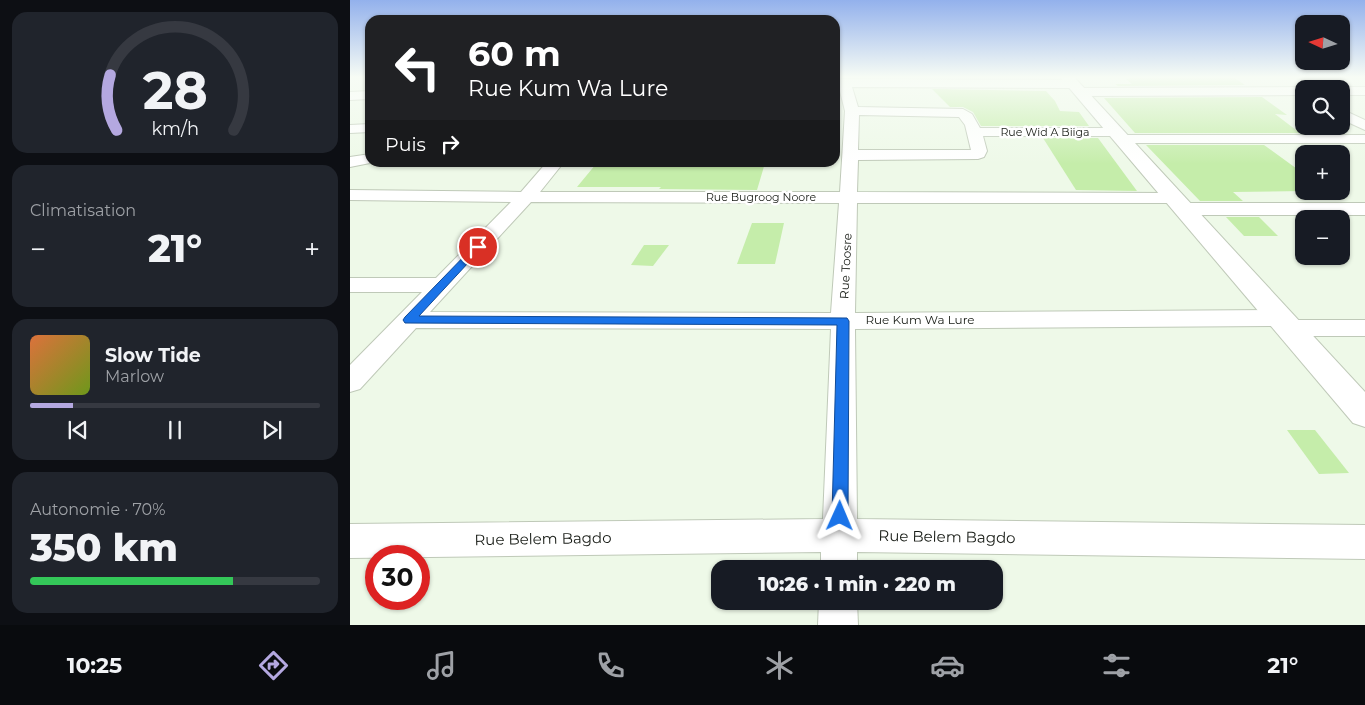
<!DOCTYPE html>
<html lang="fr">
<meta charset="utf-8">
<style>
:root{--surface:#171b24;--page:#20242c;--text:#f1f3f6;--muted:#9ea1a6;--line:#363941;--accent:#b4a8e0}
body{margin:0;font-family:Montserrat,sans-serif;background:var(--page);color:var(--text);height:100vh;display:flex;flex-direction:column;font-size:19px;white-space:nowrap}
*{box-sizing:border-box;margin:0}
p{font-size:16px;color:var(--muted)}
.icon{flex:none;width:28px;height:28px;fill:none;stroke:currentColor;stroke-width:2;stroke-linecap:round;stroke-linejoin:round}
.map{position:relative;flex:1;overflow:hidden}
.drawer{display:flex;flex-direction:column;gap:12px;padding:12px;background:#0d0f14;width:350px}
.drawer>*{flex:none}
.top-card{position:absolute;left:15px;top:15px;width:475px;height:152px;border-radius:15px;box-shadow:0 1px 4px #0004;background:#202124;color:#fff;overflow:hidden}
.needle{width:32px;rotate:274deg}
.fabs{position:absolute;left:945px;top:15px;display:grid;gap:10px}
.fabs a{display:grid;place-items:center;width:55px;height:55px;border-radius:10px;background:var(--surface);box-shadow:0 1px 4px #0004;font-size:25px}
.speed{position:absolute;left:15px;top:545px;display:flex;gap:10px;font-size:25px;font-weight:700;text-align:center}
.speed>*{display:grid;place-content:center;width:65px;height:65px;border-radius:50%;background:var(--surface);box-shadow:0 1px 4px #0004;line-height:1}
.speed .limit{border:8px solid #d22;background:#fff;color:#111}
.pin{position:absolute;display:grid;place-items:center;width:42px;height:42px;color:#fff;margin:-21px;border:2px solid #fff;border-radius:50%;box-shadow:0 1px 5px #0007}
.me{position:absolute;width:55px;margin:-28px;rotate:1deg;stroke-linejoin:round;filter:drop-shadow(0 0 4px #0008)}
.turn{display:flex;align-items:center;gap:18px;height:105px;padding:0 20px;font-size:22px}
.turn .icon{width:65px;height:65px;stroke-width:2.5}
.turn b{display:block;font-size:35px;line-height:42px}
.then{display:flex;align-items:center;height:48px;padding:0 20px;background:#0003;gap:10px;font-size:19px}
.big{font-size:38px;font-weight:800;line-height:1.1}
.drawer .card{flex:1;display:flex;flex-direction:column;justify-content:center;gap:8px;min-width:0;padding:0 18px;border-radius:15px;background:var(--page)}
.drawer .dial{align-items:center;gap:0}
.dial svg{height:130px;overflow:visible;fill:none;stroke:var(--line);stroke-width:7;stroke-linecap:round;text-anchor:middle}
.dial text{fill:var(--text);stroke:none}
.song{display:flex;align-items:center;gap:15px}
.cover{width:60px;height:60px;border-radius:8px;background:linear-gradient(135deg,hsl(20 70% 55%),hsl(80 70% 35%))}
.played{height:5px;border-radius:2px;background:linear-gradient(90deg,var(--accent) 15%,var(--line) 15%)}
.keys{display:flex;justify-content:space-around;direction:ltr}
.heat{display:flex;justify-content:space-between;align-items:center;font-size:28px;direction:ltr}
.charge{height:8px;border-radius:4px;background:linear-gradient(90deg,#34c759 70%,var(--line) 0)}
.trip{position:absolute;left:361px;top:560px;width:292px;height:50px;border-radius:15px;background:var(--surface);box-shadow:0 1px 4px #0004;font-weight:800;line-height:50px;text-align:center}
.tab-bar{display:flex;height:80px;justify-content:space-around;align-items:center;background:#090b0e;color:var(--muted)}
.tab-bar .icon{width:35px;height:35px}
.tab-bar .active{color:var(--accent)}
.tab-bar b{font-size:22px;color:var(--text)}
main{display:flex;flex:1;min-height:0}
.map>svg:first-child{display:block}
.building{fill:#c5edaa}
.lines{fill:none;stroke-linecap:round;stroke-linejoin:round}
.minor-casing{stroke:#bfc9b8;stroke-width:2}
.major-casing{stroke:#bfc9b8;stroke-width:2}
.minor{fill:#fff;fill-rule:evenodd}
.major{fill:#fff;fill-rule:evenodd}
.route{fill:#1a73e8;stroke:#114b97}
.labels{text-anchor:middle;stroke-width:5;stroke-linejoin:round;paint-order:stroke}
.far-street-label{font-size:11px;fill:#171b15;stroke:#fff}
.street-label{font-size:12px;fill:#171b15;stroke:#fff}
.near-street-label{font-size:15px;fill:#171b15;stroke:#fff}
</style>
<main>
<section class="drawer">
<div class="card dial"><svg viewBox="0 0 100 80">
<path d="M14 69A42 42 0 1 1 86 69"/>
<path d="M14 69A42 42 0 0 1 10 35" stroke="#b4a8e0"/>
<text x="50" y="56" font-size="32" font-weight="700">28</text>
<text x="50" y="72" font-size="11">km/h</text>
</svg></div>
<div class="card"><p>Climatisation</p>
<div class="heat"><a>−</a><b class="big">21°</b><a>+</a></div>
</div>
<div class="card">
<div class="song"><i class="cover"></i><div><b>Slow Tide</b><p>Marlow</p></div></div>
<div class="played"></div>
<div class="keys"><svg class="icon" aria-label="previous" viewBox="0 0 24 24"><path d="M18 5L8 12l10 7zM5 5v14"/></svg><svg class="icon" aria-label="pause" viewBox="0 0 24 24"><path d="M8 5v14M16 5v14"/></svg><svg class="icon" aria-label="next" viewBox="0 0 24 24"><path d="M6 5l10 7-10 7zM19 5v14"/></svg></div>
</div>
<div class="card"><p>Autonomie · 70%</p><b class="big">350 km</b><div class="charge"></div></div>
</section>
<div class="map">
<svg width="1015" height="625" viewBox="0 0 1015 625">
<rect width="100%" height="100%" fill="#eef9e8"/>
<g class="building">
<polygon points="777,77 883,77 895,85 768,86 765,84 782,84 776,79 779,79"/>
<polygon points="582,89 696,91 705,101 710,111 729,112 739,126 631,126 623,112 613,107 600,107"/>
<polygon points="912,97 937,115 925,114 950,133 785,133 754,98"/>
<polygon points="693,138 748,138 787,191 726,190"/>
<polygon points="796,145 914,145 954,174 954,191 883,192 893,201 850,201"/>
<polygon points="276,162 382,162 415,163 407,190 309,189 311,187 227,187 246,164 274,165"/>
<polygon points="876,217 909,217 928,236 894,236"/>
<polygon points="402,223 434,223 425,264 387,264"/>
<polygon points="294,245 319,245 303,266 281,265"/>
<polygon points="937,430 965,430 999,473 969,474"/>
</g>
<g class="lines">
<defs>
<g id="minor">
<path d="M485,79L723,80L729,84L723,88L502,87L508,107L613,109L622,114L630,128H765L770,129L772,132L770,135H1015V143H771L766,142L764,139L765,136H633L637,151L634,157L628,159L508,160L507,192L823,193L829,194L832,198L829,202L823,203H507L505,313L931,310L939,312L943,318L942,320H1015V336H939L930,334L927,328L928,326L505,329L507,519L1015,525V559L507,552V569H471V552L0,558V524L473,519L481,329L66,328L10,389L0,392V365L72,292H0V278H86L161,202L0,200V190L171,192L197,162H214L190,192H490L495,111L489,87H485ZM509,115L609,117L615,125L621,150H508ZM181,202L489,203L481,313L80,312Z"/>
<polygon points="954,87 959,89 954,89 954,95 729,96 723,92 729,88"/>
<polygon points="991,87 1015,87 1015,95 991,95 991,89 986,89"/>
<polygon points="20,91 20,99 0,100 0,92"/>
<polygon points="991,109 1015,120 1015,130 991,119"/>
<polygon points="20,124 20,132 0,133 0,125"/>
<polygon points="20,154 20,162 25,162 0,167 0,157"/>
<polygon points="833,203 1015,203 1015,215 833,215 826,213 824,209 826,205"/>
<polygon points="469,601 507,601 508,625 468,625"/>
</g>
<polygon id="major" points="710,77 724,77 1015,392 1015,427 1003,423"/>
</defs>
<use href="#minor" class="minor-casing"/>
<use href="#major" class="major-casing"/>
<use href="#minor" class="minor"/>
<use href="#major" class="major"/>
</g>
<linearGradient id="sky" x2="0" y2="1"><stop stop-color="#93b1ec"/><stop offset="0.47" stop-color="#f7fcf5"/><stop offset="1" stop-color="#f7fcf5" stop-opacity="0"/></linearGradient>
<rect width="1015" height="164" fill="url(#sky)"/>
<polygon class="route" points="128,244 131,245 131,249 69,316 497,318 499,321 498,516 496,521 490,523 484,521 482,516 487,325 55,323 53,320 55,317 125,245"/>
<g class="labels">
<g class="far-street-label">
<text x="695" y="136">Rue Wid A Biiga</text>
<text x="411" y="201">Rue Bugroog Noore</text>
</g>
<g class="street-label">
<text transform="translate(496 266) rotate(-87)" y="4">Rue Toosre</text>
<text x="570" y="324">Rue Kum Wa Lure</text>
</g>
<g class="near-street-label">
<text transform="translate(597 537) rotate(1)" y="5">Rue Belem Bagdo</text>
<text transform="translate(193 539) rotate(-1)" y="5">Rue Belem Bagdo</text>
</g>
</g>
</svg>
<div class="fabs">
<a><svg class="needle" viewBox="-14 -14 28 28"><path d="M0-13l5 13h-10z" fill="#e53935"/><path d="M0 13l5-13h-10z" fill="#9ea1a6"/></svg></a>
<a><svg class="icon" aria-label="search" viewBox="0 0 24 24"><circle cx="10" cy="10" r="6"/><path d="M15 15l6 6"/></svg></a>
<a>+</a>
<a>−</a>
</div>
<div class="speed"><div class="limit">30</div></div>
<div class="pin" style="left:128px;top:247px;background:#d93025"><svg class="icon" aria-label="arrive" viewBox="0 0 24 24"><path d="M6 21V4h12l-3 4 3 4H6"/></svg></div>
<svg class="me" style="left:490px;top:516px" viewBox="-20 -20 40 40"><path d="M0-17L14 15 0 8-14 15z" fill="#1a73e8" stroke="#fff" stroke-width="4"/></svg>
<div class="trip">10:26 · 1 min · 220 m</div>
<div class="top-card">
<div class="turn"><svg class="icon" aria-label="left" viewBox="0 0 24 24"><path d="M17 20v-9H6M10 6l-5 5 5 5"/></svg><div><b>60 m</b>Rue Kum Wa Lure</div></div>
<div class="then">Puis<svg class="icon" aria-label="right" viewBox="0 0 24 24"><path d="M7 20v-9h11M14 6l5 5-5 5"/></svg></div>
</div>
</div>
</main>
<nav class="tab-bar">
<b>10:25</b>
<svg class="icon active" aria-label="directions" viewBox="0 0 24 24"><path d="M12 3l9 9-9 9-9-9zM9 14v-3h6M13 9l2 2-2 2"/></svg>
<svg class="icon" aria-label="music" viewBox="0 0 24 24"><path d="M9 18V5l10-2v13"/><circle cx="6" cy="18" r="3"/><circle cx="16" cy="16" r="3"/></svg>
<svg class="icon" aria-label="phone" viewBox="0 0 24 24"><path d="M5 4h4l2 5-3 2q2 4 5 5l2-3 5 2v4C11 20 4 13 5 4z"/></svg>
<svg class="icon" aria-label="climate" viewBox="0 0 24 24"><path d="M12 3v18M4 7l16 10M4 17L20 7"/></svg>
<svg class="icon" aria-label="car" viewBox="0 0 24 24"><path d="M5 17H2v-5l4-1 3-4h7l3 4 3 1v5h-3M9 17h6M6 11h13"/><circle cx="7" cy="17" r="2"/><circle cx="17" cy="17" r="2"/></svg>
<svg class="icon" aria-label="filters" viewBox="0 0 24 24"><path d="M4 7h16M4 17h16"/><circle cx="9" cy="7" r="2"/><circle cx="15" cy="17" r="2"/></svg>
<b>21°</b>
</nav>
